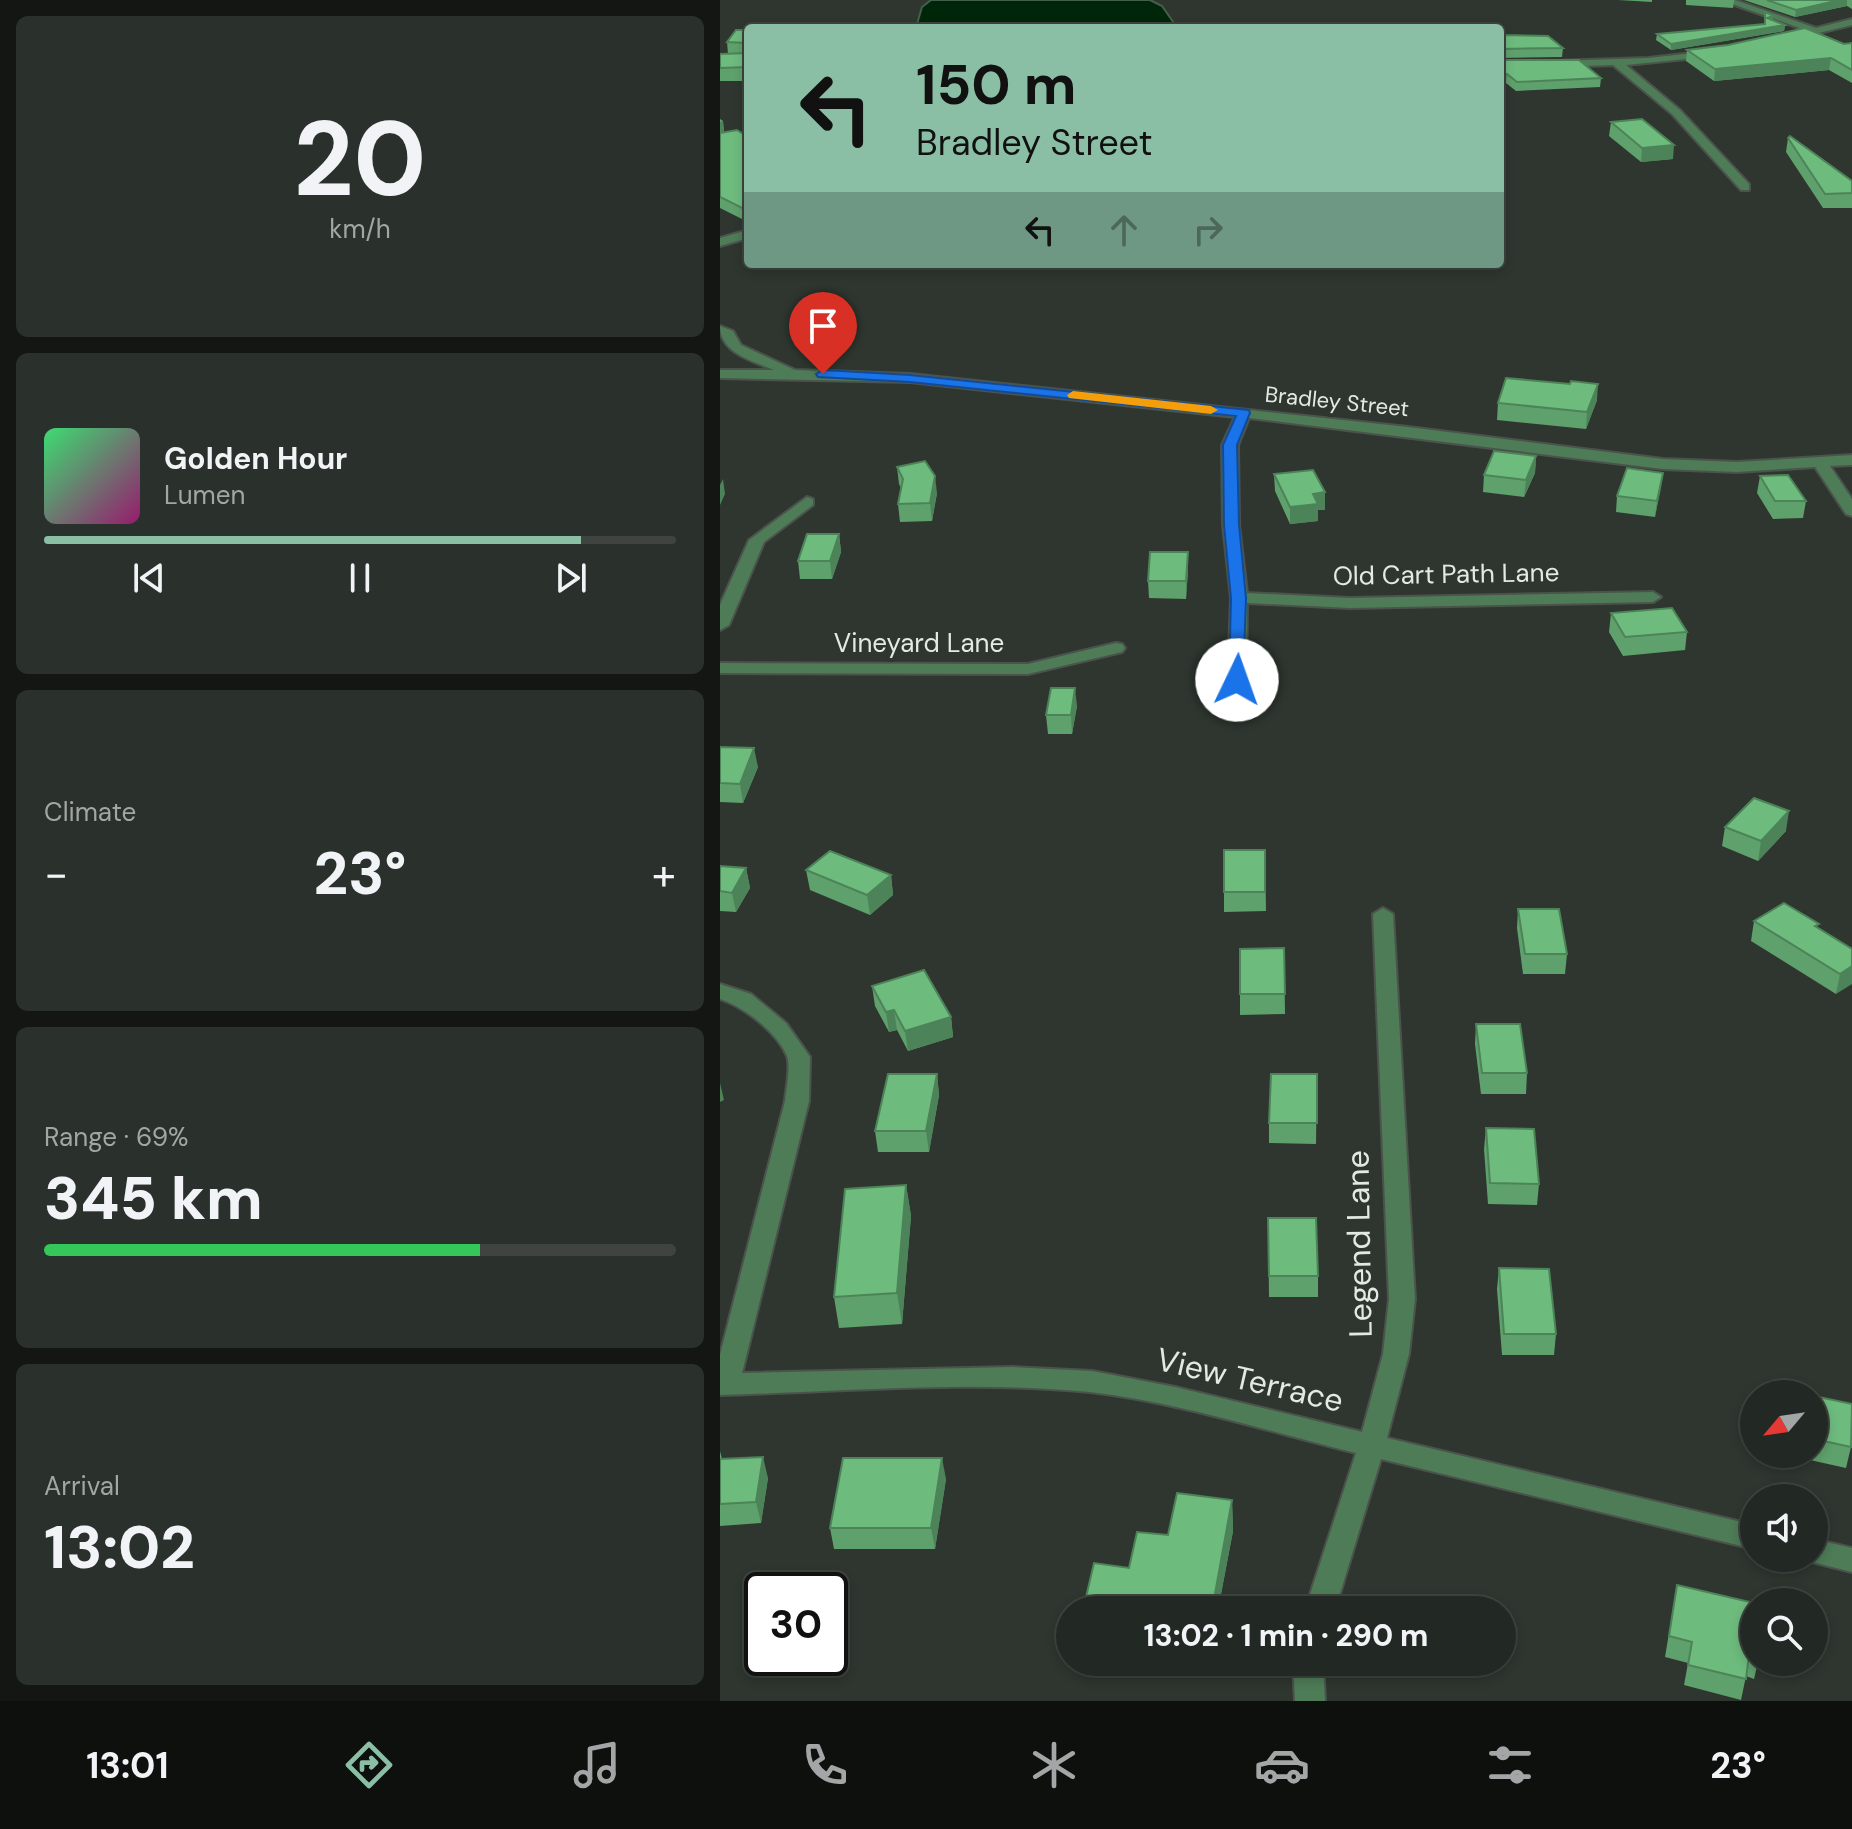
<!DOCTYPE html>
<meta charset="utf-8">
<style>
:root{--surface:#222823;--page:#2a302b;--text:#f1f3f6;--muted:#a2a6a6;--line:#3f4441;--accent:#8abfa5}
body{margin:0;font-family:"DM Sans",sans-serif;background:var(--page);color:var(--text);height:100vh;display:flex;flex-direction:column;font-size:30px;white-space:nowrap}
*{box-sizing:border-box;margin:0}
p{font-size:26px;color:var(--muted)}
.icon{flex:none;width:44px;height:44px;fill:none;stroke:currentColor;stroke-width:2;stroke-linecap:round;stroke-linejoin:round}
.map{position:relative;flex:1;overflow:hidden}
.details{display:flex;flex-direction:column;gap:16px;padding:16px;background:#131613;width:720px}
.details>*{flex:none}
.guide{position:absolute;left:24px;top:24px;width:760px;height:244px;border-radius:8px;box-shadow:0 4px 12px #0003,0 0 0 2px var(--line);background:#8abfa5;color:#111;overflow:hidden}
.needle{width:52px;rotate:241deg}
.buttons{position:absolute;left:1020px;top:1380px;display:grid;gap:16px}
.buttons a{display:grid;place-items:center;width:88px;height:88px;border-radius:50%;background:var(--surface);box-shadow:0 4px 12px #0003,0 0 0 2px var(--line);font-size:40px}
.speed{position:absolute;left:24px;top:1572px;display:flex;gap:16px;font-size:40px;font-weight:700;text-align:center}
.speed>*{display:grid;place-content:center;width:104px;height:104px;border-radius:50%;background:var(--surface);box-shadow:0 4px 12px #0003,0 0 0 2px var(--line);line-height:1}
.speed .limit{border:4px solid #111;border-radius:12px;background:#fff;color:#111}
.pin{position:absolute;display:grid;place-items:center;width:68px;height:68px;color:#fff;margin:-82px -34px;border-radius:50% 50% 50% 0;rotate:-45deg;box-shadow:0 0 8px #0007}
.pin .icon{rotate:45deg}
.me{position:absolute;width:88px;margin:-44px;rotate:3deg;stroke-linejoin:round;filter:drop-shadow(0 0 6px #0008)}
.turn{display:flex;align-items:center;gap:28px;height:168px;padding:0 40px;font-size:36px}
.turn .icon{width:104px;height:104px;stroke-width:2.5}
.turn b{display:block;font-size:56px;line-height:68px}
.lanes{display:flex;align-items:center;height:76px;padding:0 40px;background:#0003;justify-content:center;gap:40px;direction:ltr}
.lanes .off{opacity:.35}
.big{font-size:60px;font-weight:800;line-height:1.1}
.details .card{flex:1;display:flex;flex-direction:column;justify-content:center;gap:12px;min-width:0;padding:0 28px;border-radius:12px;background:var(--page)}
.details .dial{align-items:center;gap:0}
.dial b{font-size:104px;line-height:1}
.song{display:flex;align-items:center;gap:24px}
.cover{width:96px;height:96px;border-radius:12px;background:linear-gradient(135deg,hsl(140 70% 55%),hsl(320 70% 35%))}
.played{height:8px;border-radius:4px;background:linear-gradient(90deg,var(--accent) 85%,var(--line) 85%)}
.keys{display:flex;justify-content:space-around;direction:ltr}
.heat{display:flex;justify-content:space-between;align-items:center;font-size:44px;direction:ltr}
.charge{height:12px;border-radius:6px;background:linear-gradient(90deg,#34c759 69%,var(--line) 0)}
.trip{position:absolute;left:336px;top:1596px;width:460px;height:80px;border-radius:40px;background:var(--surface);box-shadow:0 4px 12px #0003,0 0 0 2px var(--line);font-weight:800;line-height:80px;text-align:center}
.tabs{display:flex;height:128px;justify-content:space-around;align-items:center;background:#0e100e;color:var(--muted)}
.tabs .icon{width:56px;height:56px}
.tabs .on{color:var(--accent)}
.tabs b{font-size:36px;color:var(--text)}
main{display:flex;flex:1;min-height:0}
.map>svg:first-child{display:block}
.water{fill:#002609;stroke:#44604b;stroke-width:2}
.lines{fill:none;stroke-linecap:round;stroke-linejoin:round}
.minor-casing{stroke:#4b534c;stroke-width:4}
.minor{fill:#4d7c56;fill-rule:evenodd}
.wall{fill:#5fa16c}
.shaded-wall{fill:#4d8358}
.building{fill:#6ebb7e;stroke:#4d8358;stroke-width:2}
.route{fill:#1a73e8;stroke:#114b97;stroke-width:2}
.slow{fill:#f59e0b}
.labels{text-anchor:middle;stroke-width:8;stroke-linejoin:round;paint-order:stroke}
.far-street-label{font-size:22px;fill:#e4e9e4;stroke:#2e362f}
.street-label{font-size:26px;fill:#e4e9e4;stroke:#2e362f}
.near-street-label{font-size:32px;fill:#e4e9e4;stroke:#2e362f}
</style>
<main>
<section class="details">
<div class="card dial"><b>20</b><p>km/h</p></div>
<div class="card">
<div class="song"><i class="cover"></i><div><b>Golden Hour</b><p>Lumen</p></div></div>
<div class="played"></div>
<div class="keys"><svg class="icon" aria-label="previous" viewBox="0 0 24 24"><path d="M18 5L8 12l10 7zM5 5v14"/></svg><svg class="icon" aria-label="pause" viewBox="0 0 24 24"><path d="M8 5v14M16 5v14"/></svg><svg class="icon" aria-label="next" viewBox="0 0 24 24"><path d="M6 5l10 7-10 7zM19 5v14"/></svg></div>
</div>
<div class="card"><p>Climate</p>
<div class="heat"><a>−</a><b class="big">23°</b><a>+</a></div>
</div>
<div class="card"><p>Range · 69%</p><b class="big">345 km</b><div class="charge"></div></div>
<div class="card"><p>Arrival</p><b class="big">13:02</b></div>
</section>
<div class="map">
<svg width="1132" height="1701" viewBox="0 0 1132 1701">
<rect width="100%" height="100%" fill="#2e362f"/>
<polygon class="water" points="211,0 430,0 442,6 456,26 204,28 197,24 202,7"/>
<g class="lines">
<defs>
<g id="minor">
<polygon points="1001,0 1015,0 1096,28 1132,19 1132,25 1066,41 1061,38 1062,36 1085,30"/>
<polygon points="992,51 996,52 996,56 906,65 960,110 1029,184 1029,190 1021,190 952,114 893,65 836,67 831,64 836,61 928,58"/>
<polygon points="28,230 28,238 0,246 0,238"/>
<path d="M0,326L13,331L21,345L75,370L190,374L688,427L943,459L1017,462L1132,455V465L1110,466L1132,499V516L1126,514L1095,467L1017,472L943,469L529,418L518,445L519,525L527,593L630,598L933,592L941,597L933,602L630,608L527,603L526,680L517,685L508,680L511,598L503,525L502,445L515,417L190,382L0,378V370H54C33,361 0,353 0,326Z"/>
<polygon points="87,497 93,499 93,505 44,542 9,625 0,630 0,605 29,540"/>
<polygon points="396,643 402,644 405,648 402,652 308,674 0,673 0,663 308,664"/>
<path d="M663,908L673,914L695,1299L689,1354L667,1438L1034,1525V1549L661,1459L615,1610H585L636,1453C550,1432 458,1402 370,1392C250,1380 120,1392 0,1395V1355L65,1101C66,1089 71,1067 67,1056C57,1032 24,1007 0,999V984L31,994L66,1023L90,1057L89,1101L22,1373L292,1367L372,1371L455,1387L642,1432L663,1354L669,1299L653,914Z"/>
<polygon points="1094,1539 1132,1548 1132,1572 1084,1560 1094,1558"/>
<polygon points="573,1662 603,1662 605,1701 575,1701"/>
</g>
</defs>
<use href="#minor" class="minor-casing"/>
<use href="#minor" class="minor"/>
</g>
<g class="wall">
<polygon points="898,0 932,0 932,2"/>
<polygon points="966,0 1014,0 1013,8 966,5"/>
<polygon points="1024,0 1132,0 1132,9 1127,6 1075,17"/>
<polygon points="1045,12 1054,20 1065,25 1064,31 951,50 936,40 937,34 1044,24"/>
<polygon points="28,30 28,81 0,81 0,54 8,54 7,42"/>
<polygon points="780,35 843,48 842,57 780,58"/>
<polygon points="1132,43 1132,83 1109,70 994,81 966,61 967,50"/>
<polygon points="780,60 881,78 880,87 796,91 786,83 780,83"/>
<polygon points="0,119 3,121 4,132 28,137 28,222 0,208"/>
<polygon points="891,122 953,159 921,162 889,136"/>
<polygon points="1068,138 1132,181 1132,208 1103,208 1066,152"/>
<polygon points="877,400 866,429 777,420 778,403"/>
<polygon points="816,456 815,473 804,497 763,492 764,475"/>
<polygon points="177,467 217,493 212,521 180,522 178,504 181,488 179,484"/>
<polygon points="943,473 935,517 896,512 897,496"/>
<polygon points="554,474 605,492 605,510 598,510 598,521 570,524 555,491"/>
<polygon points="1040,476 1086,501 1083,518 1053,519 1037,493"/>
<polygon points="119,534 121,552 112,579 80,579 78,561"/>
<polygon points="468,552 468,570 466,599 429,598 428,581"/>
<polygon points="891,613 967,632 965,650 903,656 889,632"/>
<polygon points="357,706 352,734 328,734 326,715"/>
<polygon points="0,747 38,767 23,803 0,802"/>
<polygon points="1005,827 1066,831 1038,861 1002,846"/>
<polygon points="545,850 546,911 504,912 504,892"/>
<polygon points="0,866 26,868 30,888 16,912 0,911"/>
<polygon points="86,870 171,875 173,895 150,915 90,890"/>
<polygon points="798,909 847,954 845,974 803,974 797,928"/>
<polygon points="1034,921 1132,949 1116,994 1031,941"/>
<polygon points="564,948 565,1014 520,1015 520,949"/>
<polygon points="152,986 231,1017 233,1037 188,1051 177,1030 169,1032 155,1006"/>
<polygon points="756,1024 807,1073 806,1094 761,1094 755,1044"/>
<polygon points="217,1074 219,1095 209,1152 158,1152 155,1131"/>
<polygon points="597,1074 596,1144 549,1143 549,1123"/>
<polygon points="766,1128 819,1184 817,1205 768,1204 764,1149"/>
<polygon points="186,1185 191,1216 182,1324 119,1328 114,1297"/>
<polygon points="548,1218 598,1276 598,1297 549,1297"/>
<polygon points="779,1268 836,1334 834,1355 782,1355 777,1289"/>
<polygon points="1094,1396 1131,1447 1126,1468 1063,1454 1094,1454"/>
<polygon points="0,1451 2,1459 48,1478 41,1523 0,1526"/>
<polygon points="226,1479 215,1549 114,1549 110,1528"/>
<polygon points="512,1500 513,1531 498,1610 367,1610 366,1597 409,1568 448,1535"/>
<polygon points="957,1585 1034,1603 1034,1662 1038,1662 1034,1679 1026,1676 1021,1700 964,1685 968,1663 945,1657"/>
</g>
<g class="shaded-wall">
<polygon points="1120,0 1127,0 1127,6 1075,17 1076,10"/>
<polygon points="1065,25 1064,31 951,50 951,44"/>
<polygon points="1111,58 1109,70 994,81 995,69"/>
<polygon points="780,74 787,74 786,83 780,83"/>
<polygon points="3,121 4,132 0,133 0,122"/>
<polygon points="954,145 953,159 921,162 922,148"/>
<polygon points="878,384 877,400 866,429 867,412"/>
<polygon points="816,456 815,473 804,497 806,480"/>
<polygon points="943,473 941,488 935,517 937,501"/>
<polygon points="215,476 217,493 212,521 210,503"/>
<polygon points="3,479 5,494 0,505 0,485"/>
<polygon points="605,492 605,510 598,510 598,521 570,524 570,507 593,494"/>
<polygon points="119,534 121,552 112,579 110,561"/>
<polygon points="468,552 468,570 466,599 466,581"/>
<polygon points="355,688 357,706 352,734 351,715"/>
<polygon points="34,748 38,767 23,803 20,784"/>
<polygon points="1069,811 1066,831 1038,861 1041,841"/>
<polygon points="26,868 30,888 16,912 12,893"/>
<polygon points="171,875 173,895 150,915 147,895"/>
<polygon points="1132,966 1132,984 1116,994 1120,974"/>
<polygon points="174,1010 177,1030 169,1032 166,1012"/>
<polygon points="231,1017 233,1037 188,1051 185,1031"/>
<polygon points="217,1074 219,1095 209,1152 206,1131"/>
<polygon points="0,1083 4,1100 0,1102"/>
<polygon points="186,1185 191,1216 182,1324 177,1293"/>
<polygon points="43,1457 48,1478 41,1523 36,1502"/>
<polygon points="222,1458 226,1479 215,1549 211,1528"/>
<polygon points="512,1500 513,1531 498,1610 492,1610"/>
</g>
<g class="building">
<polygon points="1047,0 1120,0 1076,10"/>
<polygon points="1045,12 1054,16 1047,18 1065,25 951,44 937,34 1045,24"/>
<polygon points="1085,28 1124,44 1132,43 1132,70 1111,58 995,69 967,50 1008,45"/>
<polygon points="16,30 28,30 28,43 7,42"/>
<polygon points="780,35 828,36 843,48 780,49 780,52"/>
<polygon points="28,53 28,67 0,68 0,54"/>
<polygon points="780,60 859,60 881,78 797,82 787,74 780,74"/>
<polygon points="922,119 954,145 922,148 891,122"/>
<polygon points="17,130 28,137 28,211 0,197 0,133"/>
<polygon points="1070,136 1132,181 1132,193 1105,194 1068,138"/>
<polygon points="786,378 850,384 851,381 878,384 867,412 778,403"/>
<polygon points="774,451 816,456 806,480 764,475"/>
<polygon points="205,461 215,476 210,503 178,504 183,479 177,467"/>
<polygon points="907,468 943,473 937,501 897,496"/>
<polygon points="593,470 605,492 593,494 598,504 570,507 554,474"/>
<polygon points="1068,475 1086,501 1055,501 1040,476"/>
<polygon points="87,534 119,534 110,561 78,561"/>
<polygon points="430,552 468,552 466,581 428,581"/>
<polygon points="952,608 967,632 905,637 891,613"/>
<polygon points="331,688 355,688 351,715 326,715"/>
<polygon points="0,747 34,748 20,784 0,783"/>
<polygon points="1034,798 1069,811 1041,841 1005,827"/>
<rect x="504" y="850" width="41" height="42"/>
<polygon points="110,851 171,875 147,895 86,870"/>
<polygon points="0,866 26,868 12,893 0,891"/>
<polygon points="1064,903 1099,924 1095,926 1132,949 1132,966 1120,974 1034,921"/>
<polygon points="798,909 839,909 847,954 805,954"/>
<polygon points="564,948 565,994 520,994 520,949"/>
<polygon points="204,970 231,1017 185,1031 174,1010 166,1012 152,986"/>
<polygon points="756,1024 800,1024 807,1073 762,1073"/>
<polygon points="168,1074 217,1074 206,1131 155,1131"/>
<polygon points="551,1074 597,1074 597,1123 549,1123"/>
<polygon points="766,1128 814,1129 819,1184 770,1183"/>
<polygon points="186,1185 177,1293 114,1297 125,1189"/>
<polygon points="548,1218 596,1218 598,1276 549,1276"/>
<polygon points="779,1268 829,1269 836,1334 784,1334"/>
<polygon points="1045,1385 1085,1394 1044,1394"/>
<polygon points="1094,1396 1132,1404 1131,1447 1094,1439"/>
<polygon points="43,1457 36,1502 0,1504 0,1459"/>
<polygon points="123,1458 222,1458 211,1528 110,1528"/>
<polygon points="457,1493 512,1500 492,1610 426,1610 393,1606 391,1599 366,1597 374,1563 409,1568 417,1532 448,1535"/>
<polygon points="957,1585 1034,1603 1034,1657 1029,1655 1026,1679 968,1665 972,1642 949,1636"/>
</g>
<polygon class="route" points="103,370 190,375 529,410 530,413 517,445 519,525 526,598 523,683 517,684 509,680 511,598 504,525 503,445 516,416 190,382 98,377 96,374"/>
<polygon class="slow" points="353,391 491,406 498,410 491,414 349,398 347,395"/>
<g class="labels">
<g class="far-street-label">
<text transform="translate(617 401) rotate(6)" y="8">Bradley Street</text>
</g>
<g class="street-label">
<text transform="translate(726 574) rotate(-1)" y="9">Old Cart Path Lane</text>
<text x="199" y="652">Vineyard Lane</text>
</g>
<g class="near-street-label">
<text transform="translate(639 1244) rotate(-91)" y="11">Legend Lane</text>
<text transform="translate(530 1380) rotate(13)" y="11">View Terrace</text>
</g>
</g>
</svg>
<div class="buttons">
<a><svg class="needle" viewBox="-14 -14 28 28"><path d="M0-13l5 13h-10z" fill="#e53935"/><path d="M0 13l5-13h-10z" fill="#a2a6a6"/></svg></a>
<a><svg class="icon" aria-label="sound" viewBox="0 0 24 24"><path d="M4 9h4l5-4v14l-5-4H4zM17 9q2 3 0 6"/></svg></a>
<a><svg class="icon" aria-label="search" viewBox="0 0 24 24"><circle cx="10" cy="10" r="6"/><path d="M15 15l6 6"/></svg></a>
</div>
<div class="speed"><div class="limit">30</div></div>
<div class="pin" style="left:103px;top:374px;background:#d93025"><svg class="icon" aria-label="arrive" viewBox="0 0 24 24"><path d="M6 21V4h12l-3 4 3 4H6"/></svg></div>
<svg class="me" style="left:517px;top:680px" viewBox="-20 -20 40 40"><circle r="19" fill="#fff"/><path d="M0-13L10 11 0 6-10 11z" fill="#1a73e8"/></svg>
<div class="trip">13:02 · 1 min · 290 m</div>
<div class="guide">
<div class="turn"><svg class="icon" aria-label="left" viewBox="0 0 24 24"><path d="M17 20v-9H6M10 6l-5 5 5 5"/></svg><div><b>150 m</b>Bradley Street</div></div>
<div class="lanes"><svg class="icon" aria-label="left" viewBox="0 0 24 24"><path d="M17 20v-9H6M10 6l-5 5 5 5"/></svg><svg class="icon off" aria-label="ahead" viewBox="0 0 24 24"><path d="M12 20V5M6 11l6-6 6 6"/></svg><svg class="icon off" aria-label="right" viewBox="0 0 24 24"><path d="M7 20v-9h11M14 6l5 5-5 5"/></svg></div>
</div>
</div>
</main>
<nav class="tabs">
<b>13:01</b>
<svg class="icon on" aria-label="directions" viewBox="0 0 24 24"><path d="M12 3l9 9-9 9-9-9zM9 14v-3h6M13 9l2 2-2 2"/></svg>
<svg class="icon" aria-label="music" viewBox="0 0 24 24"><path d="M9 18V5l10-2v13"/><circle cx="6" cy="18" r="3"/><circle cx="16" cy="16" r="3"/></svg>
<svg class="icon" aria-label="phone" viewBox="0 0 24 24"><path d="M5 4h4l2 5-3 2q2 4 5 5l2-3 5 2v4C11 20 4 13 5 4z"/></svg>
<svg class="icon" aria-label="climate" viewBox="0 0 24 24"><path d="M12 3v18M4 7l16 10M4 17L20 7"/></svg>
<svg class="icon" aria-label="car" viewBox="0 0 24 24"><path d="M5 17H2v-5l4-1 3-4h7l3 4 3 1v5h-3M9 17h6M6 11h13"/><circle cx="7" cy="17" r="2"/><circle cx="17" cy="17" r="2"/></svg>
<svg class="icon" aria-label="filters" viewBox="0 0 24 24"><path d="M4 7h16M4 17h16"/><circle cx="9" cy="7" r="2"/><circle cx="15" cy="17" r="2"/></svg>
<b>23°</b>
</nav>
